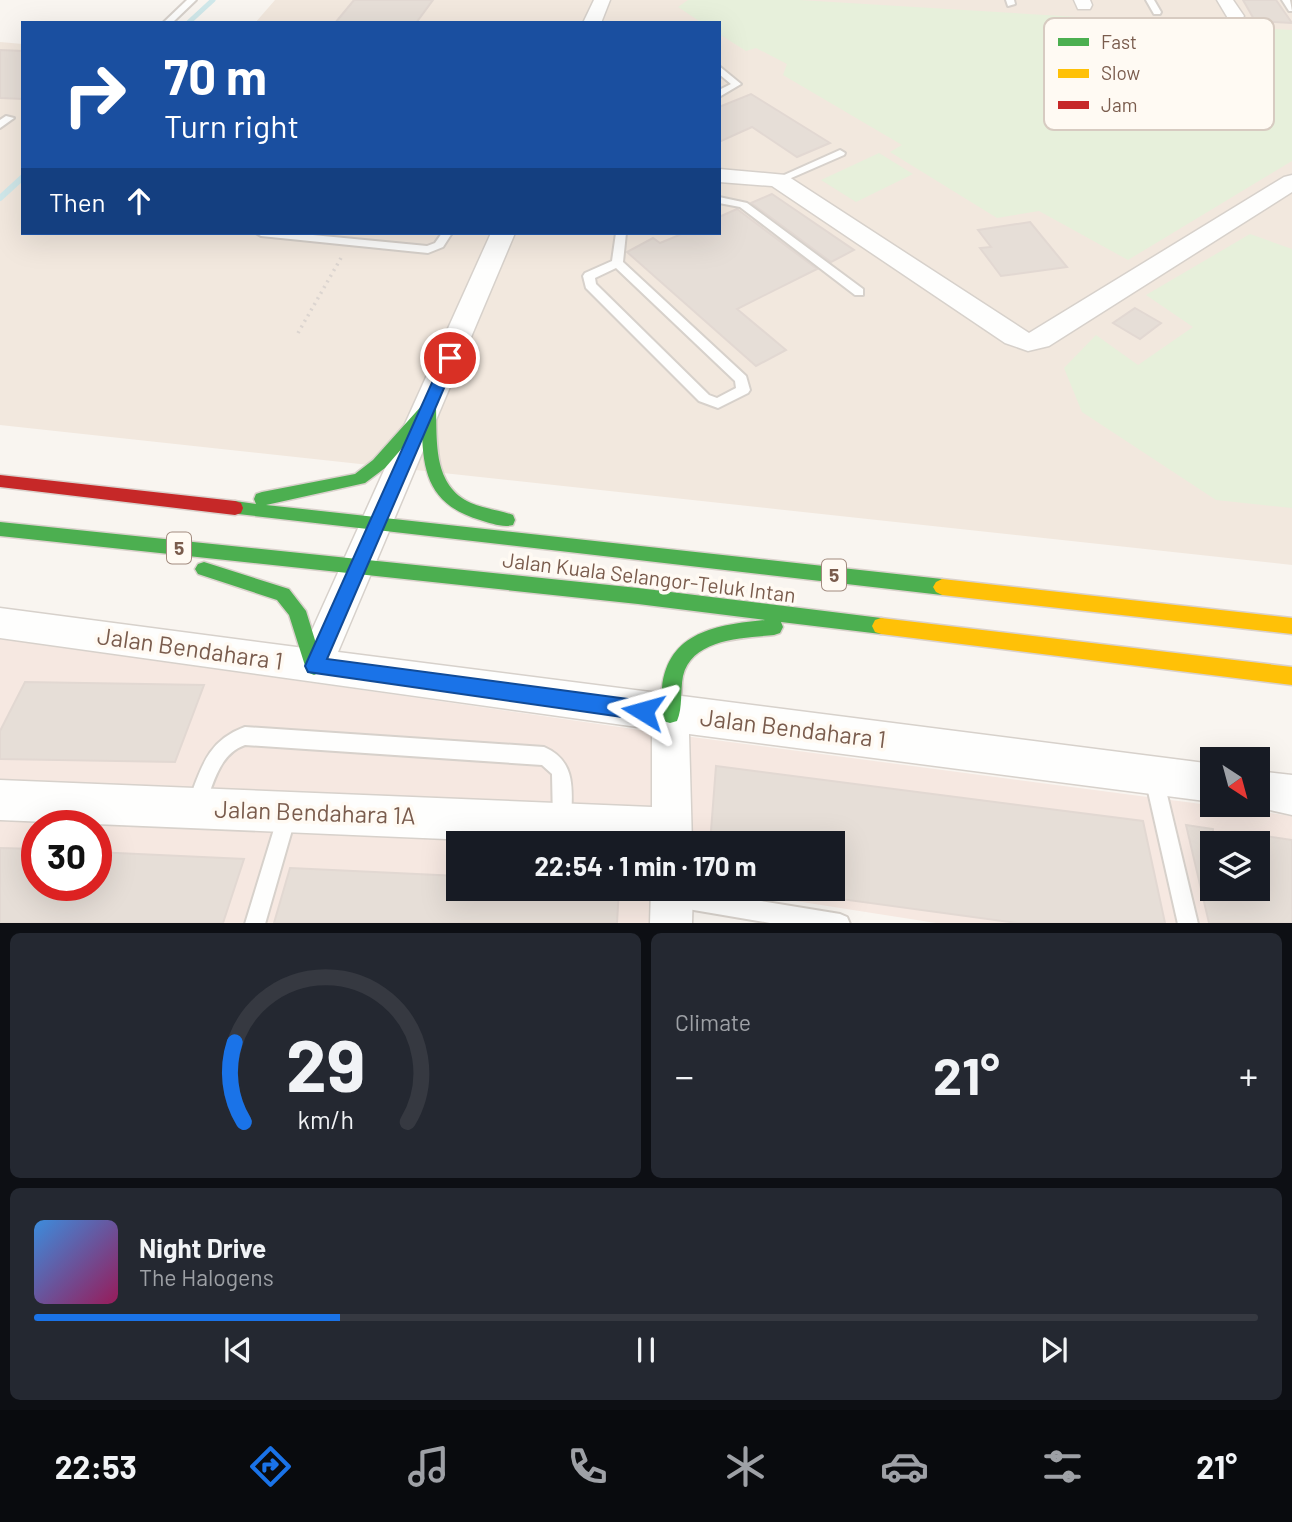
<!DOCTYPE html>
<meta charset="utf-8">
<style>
:root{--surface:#171b24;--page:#242831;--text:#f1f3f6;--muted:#9ea1a6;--line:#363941;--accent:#1a73e8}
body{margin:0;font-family:Barlow,sans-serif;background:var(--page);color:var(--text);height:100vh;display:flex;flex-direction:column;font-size:26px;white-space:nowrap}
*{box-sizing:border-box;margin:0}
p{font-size:23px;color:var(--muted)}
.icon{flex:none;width:38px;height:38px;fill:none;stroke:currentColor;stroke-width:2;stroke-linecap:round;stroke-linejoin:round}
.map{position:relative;height:923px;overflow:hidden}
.drawer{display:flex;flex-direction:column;gap:10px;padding:10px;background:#0d0f14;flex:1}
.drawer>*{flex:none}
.top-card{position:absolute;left:21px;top:21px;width:700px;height:214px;border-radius:0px;box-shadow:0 7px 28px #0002;background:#1a4fa0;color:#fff;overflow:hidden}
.needle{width:46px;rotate:144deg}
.fabs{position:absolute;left:1200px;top:747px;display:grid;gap:14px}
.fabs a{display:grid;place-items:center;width:70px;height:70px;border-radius:0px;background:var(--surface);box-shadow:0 7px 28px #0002;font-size:35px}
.speed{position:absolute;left:21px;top:810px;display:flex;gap:14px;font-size:35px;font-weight:700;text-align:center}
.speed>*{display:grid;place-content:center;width:91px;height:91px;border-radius:50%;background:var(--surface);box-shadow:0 7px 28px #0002;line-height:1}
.speed .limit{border:10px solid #d22;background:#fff;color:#111}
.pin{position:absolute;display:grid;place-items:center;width:60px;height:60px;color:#fff;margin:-30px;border:4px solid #fff;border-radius:50%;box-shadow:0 2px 7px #0007}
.me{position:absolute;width:77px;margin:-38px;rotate:278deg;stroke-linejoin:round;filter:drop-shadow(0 0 5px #0008)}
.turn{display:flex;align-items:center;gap:24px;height:147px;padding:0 28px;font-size:32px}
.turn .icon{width:91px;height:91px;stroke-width:2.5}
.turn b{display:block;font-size:49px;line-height:60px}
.then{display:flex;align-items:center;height:66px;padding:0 28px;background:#0003;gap:14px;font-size:26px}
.big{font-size:52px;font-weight:700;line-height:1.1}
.drawer .tile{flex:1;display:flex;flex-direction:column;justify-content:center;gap:10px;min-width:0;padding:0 24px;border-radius:10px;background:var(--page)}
.drawer .dial{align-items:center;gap:0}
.dial svg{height:182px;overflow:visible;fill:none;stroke:var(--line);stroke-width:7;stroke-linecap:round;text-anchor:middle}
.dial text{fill:var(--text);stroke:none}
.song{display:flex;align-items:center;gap:21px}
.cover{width:84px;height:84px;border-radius:10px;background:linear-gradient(135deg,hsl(210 70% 55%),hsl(330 70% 35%))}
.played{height:7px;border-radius:4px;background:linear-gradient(90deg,var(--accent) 25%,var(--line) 25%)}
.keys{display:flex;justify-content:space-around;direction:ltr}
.heat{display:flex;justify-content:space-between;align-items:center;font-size:38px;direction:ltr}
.drawer .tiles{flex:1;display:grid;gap:10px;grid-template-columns:1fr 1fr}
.tile:last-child{grid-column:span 2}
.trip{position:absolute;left:446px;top:831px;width:399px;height:70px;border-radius:0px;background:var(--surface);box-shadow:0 7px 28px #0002;font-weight:700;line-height:70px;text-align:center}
.dock{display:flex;height:112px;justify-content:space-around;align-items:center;background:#090b0e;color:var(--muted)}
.dock .icon{width:49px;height:49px}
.dock .active{color:var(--accent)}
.dock b{font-size:32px;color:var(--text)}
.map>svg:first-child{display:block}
.residential{fill:#f2e8de}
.commercial{fill:#f6e8e1;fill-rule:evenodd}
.green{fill:#e7f0db}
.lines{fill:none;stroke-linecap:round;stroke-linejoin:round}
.stream-far1{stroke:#d0e8ea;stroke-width:5}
.stream{stroke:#d0e8ea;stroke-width:6}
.building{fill:#e6ded7;stroke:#e2d8d2;stroke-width:2}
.lane-casing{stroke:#d7d1cb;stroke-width:4}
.street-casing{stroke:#d7d1cb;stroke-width:3}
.fast-casing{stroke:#dad1cc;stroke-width:3}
.slow-casing{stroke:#dad1cc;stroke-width:3}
.jam-casing{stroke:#dad1cc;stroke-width:3}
.path{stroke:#dcd5d0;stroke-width:3.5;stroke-dasharray:2 4.5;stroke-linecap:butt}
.lane{fill:#fefefd;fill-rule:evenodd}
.street{fill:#fefefd;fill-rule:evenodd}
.fast{fill:#4caf50;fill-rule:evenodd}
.slow{fill:#ffc107;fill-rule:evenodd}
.jam{fill:#c62828;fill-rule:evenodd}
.route{fill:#1a73e8;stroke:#114b97;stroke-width:2}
.labels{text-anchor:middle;stroke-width:7;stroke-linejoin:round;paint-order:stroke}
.shield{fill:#fffaf3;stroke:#a28b7f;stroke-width:2}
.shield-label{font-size:19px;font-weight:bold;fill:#7a5c4d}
.street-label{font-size:21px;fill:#7a5c4d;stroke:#fffaf3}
.near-street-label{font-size:24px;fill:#7a5c4d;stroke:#fffaf3}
.key{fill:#fffaf3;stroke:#d7cbc1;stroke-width:2}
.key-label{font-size:19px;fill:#7a5c4d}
</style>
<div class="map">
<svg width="1292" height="924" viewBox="0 0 1292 924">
<rect width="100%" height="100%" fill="#f9f5f0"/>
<polygon class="residential" points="275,0 1292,0 1292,565 0,425 0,42 23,44 23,233 719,233 719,23 255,23"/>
<path class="commercial" d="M0,638L654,732L1292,816V923H936L718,889H833V844H458V889H653L652,923L0,924ZM37,826H96V886H37ZM1213,844H1258V889H1213Z"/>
<g class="green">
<polygon points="688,0 799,0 1292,30 1292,161 1128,260 1039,211 997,218 890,152 902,145 783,75 787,64 756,48 746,51 719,34 719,23 702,23 678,7"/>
<polygon points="879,153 913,174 856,202 821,180"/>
<polygon points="1250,234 1292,249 1292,508 1216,500 1082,412 1064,368 1096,335 1138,365 1193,327 1146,295"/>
</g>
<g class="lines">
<polyline class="stream-far1" points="188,23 213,0"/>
<polyline class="stream" points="0,198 23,177"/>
</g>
<g class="building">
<polygon points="354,0 433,0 416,23 335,23"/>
<polygon points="1243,0 1276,0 1292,23 1255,21"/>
<polygon points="0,50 23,51 23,99 0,98"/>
<polygon points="751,94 830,143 797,157 752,127 719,142 719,107"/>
<polygon points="772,194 854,250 831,262 751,203"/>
<polygon points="737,209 817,269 737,309 786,350 756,366 627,252 653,238 660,243 684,233 719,233 719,217"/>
<polygon points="1030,222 1067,267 1001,276 980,248 991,247 978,230"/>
<polygon points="1135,308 1161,323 1140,339 1113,323"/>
<polygon points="25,682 204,685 175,762 0,759 0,731"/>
<polygon points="716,766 1143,821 1165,923 1017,923 833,898 833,844 710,844"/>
<polygon points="1186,825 1213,829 1213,889 1258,889 1258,835 1292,840 1292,923 1209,923"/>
<polygon points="0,848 37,849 37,886 96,886 96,852 244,859 223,923 0,923"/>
<polygon points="290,868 458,876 458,889 619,889 617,923 274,923"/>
</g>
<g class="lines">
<defs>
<g id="lane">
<polygon points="187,0 196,0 172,23 163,23"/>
<polygon points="1006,0 1014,0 1015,4 1008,6"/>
<polygon points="1146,0 1154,0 1161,12 1160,14 1154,14"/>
<polygon points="1282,0 1290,0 1292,11 1289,11"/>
<polygon points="719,66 741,84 719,97 719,90 731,84 719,74"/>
<polygon points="6,116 14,118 0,128 0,120"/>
<polygon points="840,150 845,153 844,155 782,182 778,183 773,180"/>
<polygon points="719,197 747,203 863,289 863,295 855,295 740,207 719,203"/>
<polygon points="256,233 292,233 427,246 435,243 442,233 452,233 443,247 428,253 261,236"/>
<path d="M616,233H626L623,262L746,376L750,390L748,393L718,408L699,401L586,288L583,276L585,273L612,261ZM616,268L735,381L736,388L717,398L709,395L596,284L595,278Z"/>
<path d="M245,727L544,747C577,761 572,791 571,821L569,828L562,830L555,828L553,821L552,774L542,765L245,745C218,754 212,788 203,812L196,814L189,812L187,805C201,770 206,741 245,727Z"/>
<polygon points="1154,769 1160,772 1163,778 1198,924 1178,924 1145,778 1148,772"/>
<polygon points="287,807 294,809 296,816 265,924 245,924 278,816 280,809"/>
<polygon points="671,889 688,889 840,914 847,917 850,924 776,924 676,907 669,904 666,897"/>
</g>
<g id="street">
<polygon points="594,0 610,0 601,23 583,23"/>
<polygon points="1074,0 1090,0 1092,5 1090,9 1078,9"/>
<polygon points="1217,0 1233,0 1244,16 1241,20 1229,20"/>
<polygon points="719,169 786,175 1029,333 1284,177 1292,175 1292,192 1049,346 1028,351 1005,343 772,186 719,182"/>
<polygon points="491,233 515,233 338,652 1213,764 1213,802 689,734 692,844 565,844 0,820 0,780 652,807 652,729 0,638 0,608 304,648"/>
<polygon points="1258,771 1292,775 1292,815 1247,805 1258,805"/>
<polygon points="651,889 693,889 692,924 650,924"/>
</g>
<g id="fast">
<path d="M429,401L436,407C437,442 433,486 471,503C485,509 499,510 513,515L515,520L513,525C503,528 490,523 480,520C430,505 422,474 422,425L385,468L365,483L266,505L942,579L948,582L951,587L948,592L942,595L229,513L227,508L229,503L235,501L256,504L254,499L256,494L262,492L355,474L373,460L424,403Z"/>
<path d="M0,522L638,588L881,618L887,620L890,626L887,632L881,634L781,622L783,627L780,633L774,635C744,638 692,638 683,676C680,691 683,707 677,721L670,723L663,721C659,711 661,699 662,688C668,631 718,625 765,620L638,604L0,536Z"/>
<polygon points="204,562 289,589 306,611 323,666 321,672 314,675 307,672 289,615 277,600 198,574 195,569 198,564"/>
</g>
<g id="slow">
<polygon points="942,579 1292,618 1292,634 942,595 936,592 933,587 936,582"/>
<polygon points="881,618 1292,667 1292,685 881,634 875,632 872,626 875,620"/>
</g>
<polygon id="jam" points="0,475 235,501 241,503 243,508 241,513 235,515 0,487"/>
</defs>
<use href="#lane" class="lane-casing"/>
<use href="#street" class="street-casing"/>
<use href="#fast" class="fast-casing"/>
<use href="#slow" class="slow-casing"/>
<use href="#jam" class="jam-casing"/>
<polyline class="path" points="298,333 341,258"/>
<use href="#lane" class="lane"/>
<use href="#street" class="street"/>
<use href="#fast" class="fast"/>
<use href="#slow" class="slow"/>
<use href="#jam" class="jam"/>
</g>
<polygon class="route" points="450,352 457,358 327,659 643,701 650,704 653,711 650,717 643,720 308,672 305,666 443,358"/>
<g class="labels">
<g class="shield">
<rect x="167" y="532.5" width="24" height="31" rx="5"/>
<rect x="822" y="559.5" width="24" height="31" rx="5"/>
</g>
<g class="shield-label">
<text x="179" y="555">5</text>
<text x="834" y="582">5</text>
</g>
<g class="street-label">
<text transform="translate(649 578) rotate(7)" y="7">Jalan Kuala Selangor-Teluk Intan</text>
</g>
<g class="near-street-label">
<text transform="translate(190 649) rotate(8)" y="8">Jalan Bendahara 1</text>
<text transform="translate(793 729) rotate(7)" y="8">Jalan Bendahara 1</text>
<text transform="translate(315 813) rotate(2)" y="8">Jalan Bendahara 1A</text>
</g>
</g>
<rect x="1044" y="18" width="230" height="112" rx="10" class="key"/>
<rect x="1058" y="38" width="31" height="8" fill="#4caf50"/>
<rect x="1058" y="69" width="31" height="9" fill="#ffc107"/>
<rect x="1058" y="101" width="31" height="8" fill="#c62828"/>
<g class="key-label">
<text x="1101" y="49">Fast</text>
<text x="1101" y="80">Slow</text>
<text x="1101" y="112">Jam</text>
</g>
</svg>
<div class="fabs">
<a><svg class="needle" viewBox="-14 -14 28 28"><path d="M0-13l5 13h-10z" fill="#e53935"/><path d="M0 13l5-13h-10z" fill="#9ea1a6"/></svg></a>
<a><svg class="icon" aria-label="layers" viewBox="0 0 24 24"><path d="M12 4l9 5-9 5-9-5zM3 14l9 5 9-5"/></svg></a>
</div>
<div class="speed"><div class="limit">30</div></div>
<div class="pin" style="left:450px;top:358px;background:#d93025"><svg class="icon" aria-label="arrive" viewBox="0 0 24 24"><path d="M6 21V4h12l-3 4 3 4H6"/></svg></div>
<svg class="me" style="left:643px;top:711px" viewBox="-20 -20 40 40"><path d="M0-17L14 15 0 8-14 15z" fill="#1a73e8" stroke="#fff" stroke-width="4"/></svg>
<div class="trip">22:54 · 1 min · 170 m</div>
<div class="top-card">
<div class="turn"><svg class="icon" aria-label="right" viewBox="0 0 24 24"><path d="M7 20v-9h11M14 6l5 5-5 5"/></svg><div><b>70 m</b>Turn right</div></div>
<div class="then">Then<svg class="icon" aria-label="ahead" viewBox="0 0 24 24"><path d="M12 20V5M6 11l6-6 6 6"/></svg></div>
</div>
</div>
<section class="drawer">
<div class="tiles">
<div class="tile dial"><svg viewBox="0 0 100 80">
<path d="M14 69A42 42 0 1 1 86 69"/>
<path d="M14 69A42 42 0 0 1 10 34" stroke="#1a73e8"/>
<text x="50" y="56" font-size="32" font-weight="700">29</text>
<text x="50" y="72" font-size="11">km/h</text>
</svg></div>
<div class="tile"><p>Climate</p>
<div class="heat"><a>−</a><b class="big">21°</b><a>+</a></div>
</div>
<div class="tile">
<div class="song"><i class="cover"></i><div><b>Night Drive</b><p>The Halogens</p></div></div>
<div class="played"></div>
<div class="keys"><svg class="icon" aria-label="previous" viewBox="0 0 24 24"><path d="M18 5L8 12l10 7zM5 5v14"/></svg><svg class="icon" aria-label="pause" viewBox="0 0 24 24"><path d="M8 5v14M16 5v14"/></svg><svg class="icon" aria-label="next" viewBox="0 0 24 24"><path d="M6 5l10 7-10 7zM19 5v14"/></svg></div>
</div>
</div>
</section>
<nav class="dock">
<b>22:53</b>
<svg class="icon active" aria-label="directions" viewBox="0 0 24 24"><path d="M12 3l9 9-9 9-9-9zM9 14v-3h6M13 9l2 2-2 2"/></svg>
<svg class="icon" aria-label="music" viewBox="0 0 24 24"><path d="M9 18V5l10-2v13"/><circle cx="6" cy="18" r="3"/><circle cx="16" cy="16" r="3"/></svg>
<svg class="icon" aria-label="phone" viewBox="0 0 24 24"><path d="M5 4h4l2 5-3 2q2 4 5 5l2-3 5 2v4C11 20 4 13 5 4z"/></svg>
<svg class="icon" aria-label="climate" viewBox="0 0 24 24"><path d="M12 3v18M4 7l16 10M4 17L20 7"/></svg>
<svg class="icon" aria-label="car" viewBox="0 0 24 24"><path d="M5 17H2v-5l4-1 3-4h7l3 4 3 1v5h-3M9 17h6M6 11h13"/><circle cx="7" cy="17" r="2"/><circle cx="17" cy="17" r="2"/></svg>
<svg class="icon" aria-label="filters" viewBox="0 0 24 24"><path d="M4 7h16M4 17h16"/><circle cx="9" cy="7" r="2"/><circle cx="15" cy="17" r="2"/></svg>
<b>21°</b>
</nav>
